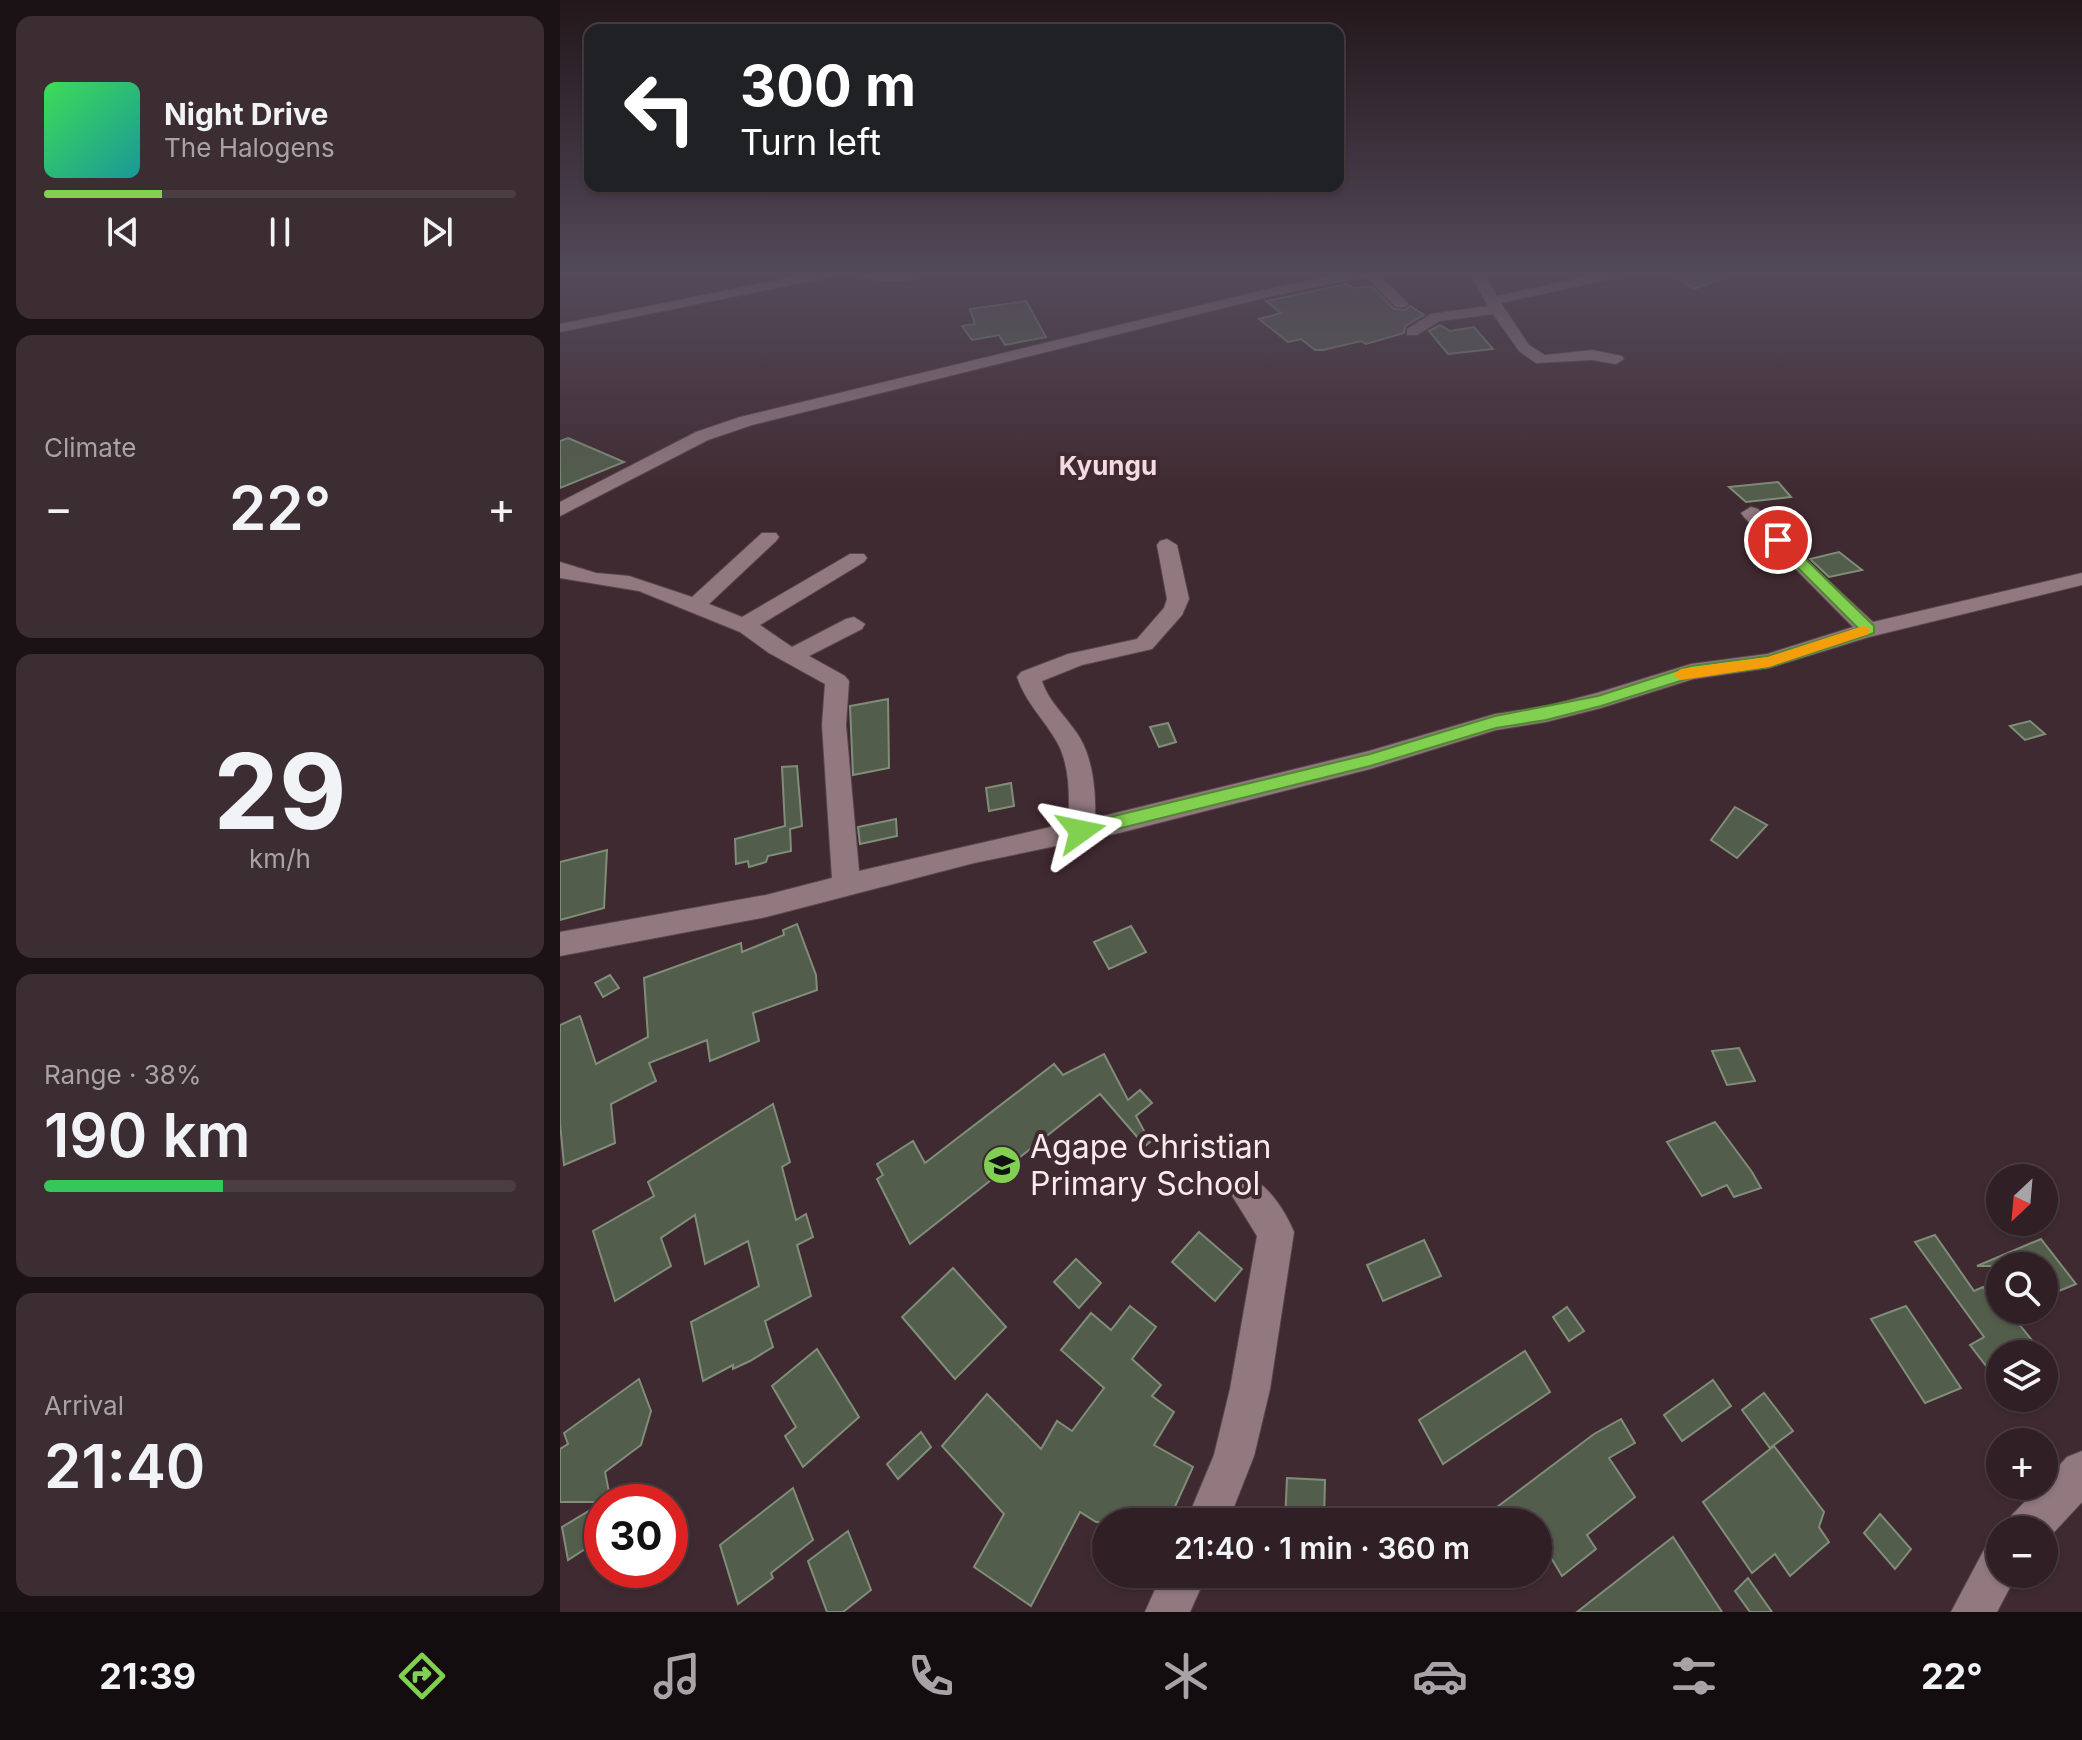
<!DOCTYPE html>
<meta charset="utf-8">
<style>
:root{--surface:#302025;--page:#3c2d32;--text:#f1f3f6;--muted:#a8a3a7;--line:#4b3e42;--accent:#81d050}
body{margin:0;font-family:Inter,sans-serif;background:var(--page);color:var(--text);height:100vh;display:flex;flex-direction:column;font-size:30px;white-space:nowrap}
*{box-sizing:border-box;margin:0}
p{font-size:26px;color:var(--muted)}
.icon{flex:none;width:44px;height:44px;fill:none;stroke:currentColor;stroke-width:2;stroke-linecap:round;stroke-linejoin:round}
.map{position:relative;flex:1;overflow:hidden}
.side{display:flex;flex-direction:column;gap:16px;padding:16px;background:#1a1214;width:560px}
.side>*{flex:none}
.banner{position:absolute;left:24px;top:24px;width:760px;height:168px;border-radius:16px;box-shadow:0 2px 6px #0004,0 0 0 2px var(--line);background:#202124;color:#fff;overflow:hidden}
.needle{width:52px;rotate:206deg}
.fabs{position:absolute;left:1426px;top:1164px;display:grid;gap:16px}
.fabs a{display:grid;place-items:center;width:72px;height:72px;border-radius:50%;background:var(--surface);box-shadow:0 2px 6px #0004,0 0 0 2px var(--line);font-size:40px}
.speed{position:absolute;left:24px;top:1484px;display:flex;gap:16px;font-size:40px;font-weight:700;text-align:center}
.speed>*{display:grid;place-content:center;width:104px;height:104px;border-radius:50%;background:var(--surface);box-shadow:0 2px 6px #0004,0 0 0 2px var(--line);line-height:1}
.speed .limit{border:12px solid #d22;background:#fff;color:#111}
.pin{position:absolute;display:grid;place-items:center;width:68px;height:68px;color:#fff;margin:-34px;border:4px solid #fff;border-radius:50%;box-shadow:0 2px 8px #0007}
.me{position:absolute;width:88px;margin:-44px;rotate:78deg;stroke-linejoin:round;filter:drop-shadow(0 0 6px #0008)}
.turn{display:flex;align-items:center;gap:28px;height:168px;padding:0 24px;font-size:36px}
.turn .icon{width:104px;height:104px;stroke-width:2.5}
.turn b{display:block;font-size:56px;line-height:68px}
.big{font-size:60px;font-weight:600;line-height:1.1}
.side .widget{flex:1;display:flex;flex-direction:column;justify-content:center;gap:12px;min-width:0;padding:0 28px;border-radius:16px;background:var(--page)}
.side .dial{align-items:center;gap:0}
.dial b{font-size:104px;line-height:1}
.song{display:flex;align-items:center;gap:24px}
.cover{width:96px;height:96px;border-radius:12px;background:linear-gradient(135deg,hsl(130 70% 55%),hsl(180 70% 35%))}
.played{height:8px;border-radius:4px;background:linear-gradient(90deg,var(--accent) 25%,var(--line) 25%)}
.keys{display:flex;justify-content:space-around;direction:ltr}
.heat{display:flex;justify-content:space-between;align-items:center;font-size:44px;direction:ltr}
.charge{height:12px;border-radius:6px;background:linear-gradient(90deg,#34c759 38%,var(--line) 0)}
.trip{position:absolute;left:532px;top:1508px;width:460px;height:80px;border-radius:40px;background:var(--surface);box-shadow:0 2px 6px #0004,0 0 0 2px var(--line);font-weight:600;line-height:80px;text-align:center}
.tab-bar{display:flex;height:128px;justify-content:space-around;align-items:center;background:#130d0f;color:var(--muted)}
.tab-bar .icon{width:56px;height:56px}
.tab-bar .selected{color:var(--accent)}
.tab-bar b{font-size:36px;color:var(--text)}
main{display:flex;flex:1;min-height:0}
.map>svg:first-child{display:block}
.building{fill:#525e4b;stroke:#7f8d79;stroke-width:2}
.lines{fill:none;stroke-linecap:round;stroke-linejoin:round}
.minor-casing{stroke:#58474c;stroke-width:2}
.minor{fill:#927980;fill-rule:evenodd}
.route{fill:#81d050;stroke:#548734;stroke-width:2}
.slow{fill:#f59e0b}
.labels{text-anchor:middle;stroke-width:8;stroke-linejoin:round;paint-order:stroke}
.far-quarter-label{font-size:26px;font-weight:bold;fill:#f6dae1;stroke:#402a31}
.near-poi-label{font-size:32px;fill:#f8eaed;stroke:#402a31;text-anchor:start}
</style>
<main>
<section class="side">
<div class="widget">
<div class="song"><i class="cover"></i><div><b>Night Drive</b><p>The Halogens</p></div></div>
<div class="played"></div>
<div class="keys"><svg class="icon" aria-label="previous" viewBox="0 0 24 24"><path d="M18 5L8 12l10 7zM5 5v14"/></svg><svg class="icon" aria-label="pause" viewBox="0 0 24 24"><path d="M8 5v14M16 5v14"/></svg><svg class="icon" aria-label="next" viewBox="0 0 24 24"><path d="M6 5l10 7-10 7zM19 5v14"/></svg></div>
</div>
<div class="widget"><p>Climate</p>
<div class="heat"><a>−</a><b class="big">22°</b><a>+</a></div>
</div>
<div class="widget dial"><b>29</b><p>km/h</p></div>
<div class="widget"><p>Range · 38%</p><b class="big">190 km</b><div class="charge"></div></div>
<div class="widget"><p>Arrival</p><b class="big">21:40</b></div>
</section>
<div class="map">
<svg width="1522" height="1612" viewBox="0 0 1522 1612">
<rect width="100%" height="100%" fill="#402a31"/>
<g class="building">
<polygon points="1108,271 1178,271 1178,273 1134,289"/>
<polygon points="786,284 794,288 811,286 834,309 846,310 850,306 864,315 845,326 844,333 806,344 801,341 763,350 755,350 741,339 728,342 699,319 721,313 706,301"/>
<polygon points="466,301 486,337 445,345 439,335 412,340 402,326 415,324 410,309"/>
<polygon points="880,325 890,331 914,327 933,349 888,354 869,331"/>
<polygon points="8,438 64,462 0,488 0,441"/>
<polygon points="1218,482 1231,497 1186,502 1169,487"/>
<polygon points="1279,552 1302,570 1269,577 1250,559"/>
<polygon points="328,699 329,768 293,775 290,706"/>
<polygon points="1470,721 1485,734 1465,740 1450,726"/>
<polygon points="608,723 616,742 599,747 590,727"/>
<polygon points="237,766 242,826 230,829 231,851 208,856 206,862 189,867 188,861 176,864 175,839 225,826 222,767"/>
<polygon points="451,783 454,806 429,811 426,788"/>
<polygon points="1175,807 1207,825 1177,858 1151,840"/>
<polygon points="336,819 337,836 300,844 298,827"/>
<polygon points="47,850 44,908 0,920 0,862"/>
<polygon points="237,924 256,975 257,990 193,1013 199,1041 150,1061 147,1040 89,1063 96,1081 51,1104 55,1143 4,1165 0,1123 0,1025 20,1016 36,1064 88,1037 84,978 181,943 182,952 224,935 223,930"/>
<polygon points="571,926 586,952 549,969 534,942"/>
<polygon points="50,975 59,988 43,997 35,983"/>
<polygon points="1179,1048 1195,1081 1167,1085 1152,1051"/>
<polygon points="544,1054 568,1100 580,1090 592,1103 576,1116 590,1142 585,1146 540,1094 350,1244 317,1179 323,1175 317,1164 353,1141 365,1163 494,1064 503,1075"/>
<polygon points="213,1104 230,1162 222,1167 236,1220 246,1214 253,1237 237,1245 251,1296 205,1321 213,1347 190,1361 173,1369 173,1365 143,1381 131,1322 199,1286 188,1241 145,1264 135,1215 101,1238 111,1266 55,1301 33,1231 94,1196 88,1182"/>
<polygon points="1155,1122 1192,1172 1201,1188 1174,1197 1167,1185 1142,1196 1107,1142"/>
<polygon points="639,1232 682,1269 655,1301 612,1262"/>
<polygon points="1375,1235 1414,1291 1423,1287 1450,1322 1455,1319 1483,1354 1440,1354 1440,1384 1410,1345 1424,1337 1355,1242"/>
<polygon points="1481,1239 1516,1284 1484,1297 1484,1266 1417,1266"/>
<polygon points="864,1240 881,1276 823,1301 807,1265"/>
<polygon points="516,1259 541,1283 519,1308 494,1282"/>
<polygon points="393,1268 446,1327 395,1379 342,1317"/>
<polygon points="570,1306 596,1327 572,1359 601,1385 592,1396 614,1412 594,1445 633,1467 608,1522 536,1522 520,1512 471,1606 414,1567 444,1514 382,1446 427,1394 481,1449 497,1421 512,1431 544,1388 501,1350 531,1313 551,1330"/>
<polygon points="1346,1306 1401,1388 1365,1403 1311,1319"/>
<polygon points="1007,1307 1024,1331 1009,1341 993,1317"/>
<polygon points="257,1349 299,1417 243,1467 225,1436 236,1427 212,1386"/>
<polygon points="965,1351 990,1392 883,1464 859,1420"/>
<polygon points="79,1379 91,1411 81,1445 45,1472 51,1502 0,1502 0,1449 8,1444 4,1433"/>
<polygon points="1153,1380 1171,1406 1122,1441 1104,1415"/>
<polygon points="1204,1393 1233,1431 1210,1448 1182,1410"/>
<polygon points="1061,1419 1075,1443 1049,1458 1075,1497 1027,1535 1036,1549 1002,1576 990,1556 978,1565 978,1522 917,1522 1034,1434"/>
<polygon points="361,1432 371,1447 338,1479 327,1464"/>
<polygon points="1214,1446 1264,1512 1259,1527 1269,1542 1230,1576 1215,1554 1192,1573 1143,1502"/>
<polygon points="727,1478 765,1480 764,1522 725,1522"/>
<polygon points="233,1488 253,1540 211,1573 213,1578 178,1604 160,1545"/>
<polygon points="42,1503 42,1538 8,1560 2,1527"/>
<polygon points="1320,1514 1351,1549 1335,1569 1304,1533"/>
<polygon points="288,1531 311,1590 283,1612 267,1612 248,1561"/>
<polygon points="1113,1537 1162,1612 1017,1612"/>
<polygon points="1188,1578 1212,1612 1190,1612 1175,1591"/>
</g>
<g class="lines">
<defs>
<g id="minor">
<path d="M262,271H356L363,275C345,288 306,278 285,274L0,332V324Z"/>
<polygon points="797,271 823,271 819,274 848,304 846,307 836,307 806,277 708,297 192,425 148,440 0,516 0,502 136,432 180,417 708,289"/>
<polygon points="909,271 923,271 937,296 1051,271 1076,271 1069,275 941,303 969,345 985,355 1032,350 1062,356 1064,359 1056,364 1032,360 976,363 959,351 933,314 880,321 857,335 847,335 847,329 871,314 928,306"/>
<path d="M1191,507L1198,509L1244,558L1313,622L1522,573V585L1309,637L1209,668L1133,679L1041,708L986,722L936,730L810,769L559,833L414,863L206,917L0,956V932L206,895L272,878L262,725L265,684L209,653L180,632L79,591L0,578V562L36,573L69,576L132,597L202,533H216L219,537L216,541L149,604L182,617L290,554H304L307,558L304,562L200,625L232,647L286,619L294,617L305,624L302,629L249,656L285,676L289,681L286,725L299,871L508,823C510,798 510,765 497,742C484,719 466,703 457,677L461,672L508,654L577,639L604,608L607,599L597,545L600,541L607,539L617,545L629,599L622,615L592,649L522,665L482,681C489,703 508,718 520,738C533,760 536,793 535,818L809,751L935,714L986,706L1037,693L1131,664L1207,654L1293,627L1184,517L1181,513Z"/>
<path d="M688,1177C709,1185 725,1211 734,1232L710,1389L694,1456L668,1522H626L654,1455L670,1389L697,1236L671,1194L676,1182Z"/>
<polygon points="1522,1451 1522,1502 1484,1543 1484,1530 1446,1530 1452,1515 1480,1486 1484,1486 1484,1482 1507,1457"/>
<polygon points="1440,1541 1440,1574 1457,1574 1437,1612 1391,1612 1425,1548"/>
<polygon points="602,1574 647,1574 630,1612 585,1612"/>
</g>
</defs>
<use href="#minor" class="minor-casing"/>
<use href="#minor" class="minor"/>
</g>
<linearGradient id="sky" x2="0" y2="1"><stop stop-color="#23171b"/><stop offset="0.55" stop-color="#534a5a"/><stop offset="1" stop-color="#534a5a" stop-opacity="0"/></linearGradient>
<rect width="1522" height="496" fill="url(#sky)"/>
<polygon class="route" points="1218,536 1223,537 1314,626 1314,633 1209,667 1133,677 1041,706 986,720 936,728 810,766 521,838 512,831 521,824 810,754 935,716 1038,696 1131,666 1208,656 1298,628 1213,543 1213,537"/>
<polygon class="slow" points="1303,626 1309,628 1309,634 1209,667 1121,680 1113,675 1121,669 1208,657"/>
<defs>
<symbol id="school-disc" viewBox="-11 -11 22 22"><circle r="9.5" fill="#81d050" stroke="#402a31"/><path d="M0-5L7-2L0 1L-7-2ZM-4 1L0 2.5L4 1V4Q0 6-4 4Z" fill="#111"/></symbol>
</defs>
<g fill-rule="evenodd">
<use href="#school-disc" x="420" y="1143" width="44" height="44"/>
</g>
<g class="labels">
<g class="far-quarter-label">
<text x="548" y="475">Kyungu</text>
</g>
<g class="near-poi-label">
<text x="470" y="1158">Agape Christian<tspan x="470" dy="37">Primary School</tspan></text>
</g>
</g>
</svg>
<div class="fabs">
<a><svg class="needle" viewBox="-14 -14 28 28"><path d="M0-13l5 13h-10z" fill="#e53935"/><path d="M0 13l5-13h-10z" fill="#a8a3a7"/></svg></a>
<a><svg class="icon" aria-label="search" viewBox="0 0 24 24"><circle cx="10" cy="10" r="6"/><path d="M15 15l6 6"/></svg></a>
<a><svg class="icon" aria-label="layers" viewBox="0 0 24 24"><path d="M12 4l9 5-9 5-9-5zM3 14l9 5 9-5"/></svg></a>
<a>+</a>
<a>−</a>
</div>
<div class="speed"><div class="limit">30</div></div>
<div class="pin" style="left:1218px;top:540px;background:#d93025"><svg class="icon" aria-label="arrive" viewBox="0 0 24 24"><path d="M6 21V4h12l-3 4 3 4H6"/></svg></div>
<svg class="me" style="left:521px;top:831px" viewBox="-20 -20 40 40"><path d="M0-17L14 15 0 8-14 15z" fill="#81d050" stroke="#fff" stroke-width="4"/></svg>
<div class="trip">21:40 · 1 min · 360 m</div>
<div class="banner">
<div class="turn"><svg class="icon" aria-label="left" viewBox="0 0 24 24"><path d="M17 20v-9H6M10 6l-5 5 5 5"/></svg><div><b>300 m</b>Turn left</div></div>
</div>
</div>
</main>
<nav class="tab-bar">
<b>21:39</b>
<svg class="icon selected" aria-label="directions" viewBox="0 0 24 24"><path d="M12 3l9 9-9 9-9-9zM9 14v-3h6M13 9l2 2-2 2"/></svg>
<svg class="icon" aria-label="music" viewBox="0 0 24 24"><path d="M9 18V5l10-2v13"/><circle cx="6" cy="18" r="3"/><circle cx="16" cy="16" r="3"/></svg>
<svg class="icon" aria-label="phone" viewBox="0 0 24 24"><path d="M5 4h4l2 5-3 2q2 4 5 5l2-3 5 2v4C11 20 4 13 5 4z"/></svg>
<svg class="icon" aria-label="climate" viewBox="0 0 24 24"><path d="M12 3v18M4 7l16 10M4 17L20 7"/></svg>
<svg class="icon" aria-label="car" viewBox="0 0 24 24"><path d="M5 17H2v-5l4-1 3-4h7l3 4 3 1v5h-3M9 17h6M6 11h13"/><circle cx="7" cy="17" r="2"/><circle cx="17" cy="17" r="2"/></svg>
<svg class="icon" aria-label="filters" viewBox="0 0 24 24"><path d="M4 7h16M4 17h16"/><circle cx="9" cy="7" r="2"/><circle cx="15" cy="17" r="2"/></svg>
<b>22°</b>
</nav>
